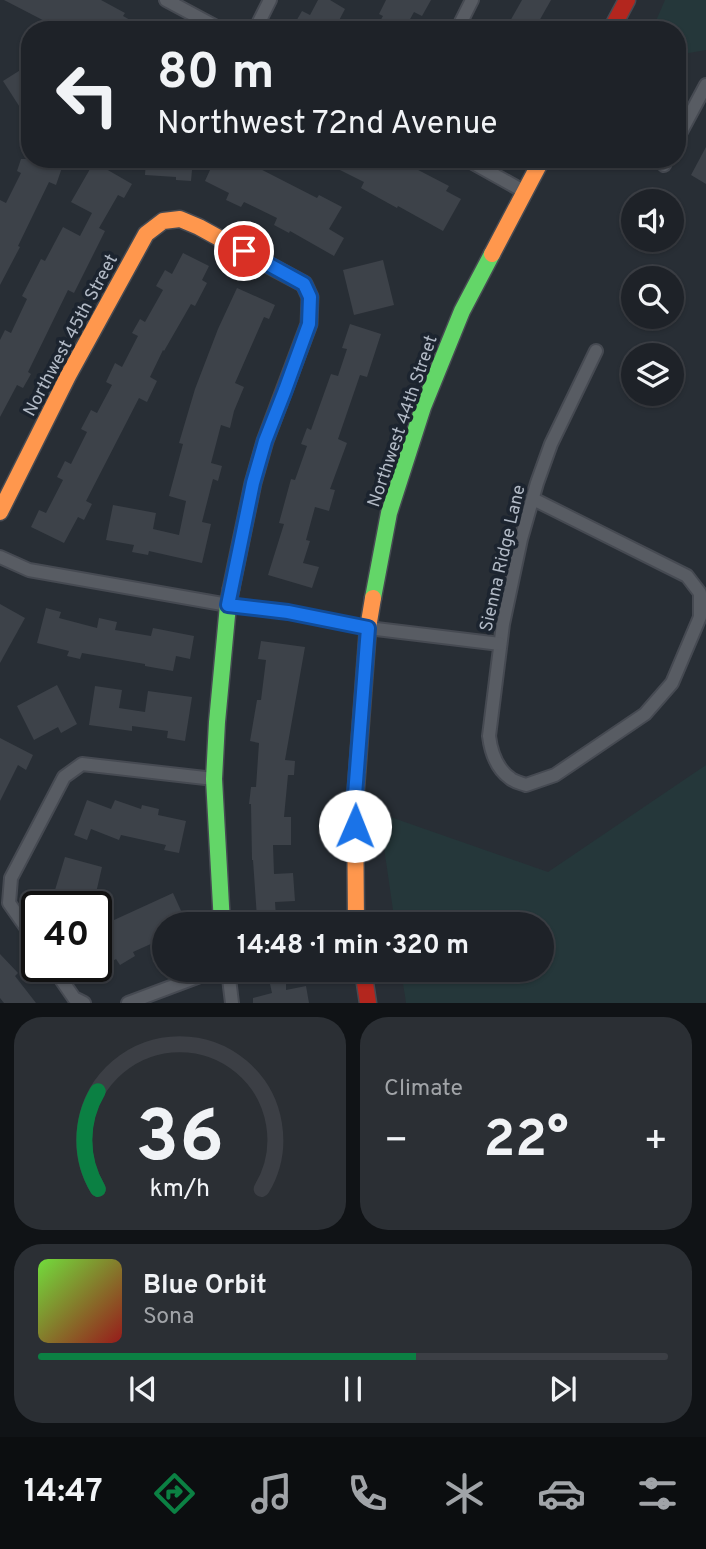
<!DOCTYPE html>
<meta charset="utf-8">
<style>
:root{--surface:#1e2228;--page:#2b2f34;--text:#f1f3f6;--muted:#a1a4a8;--line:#3c3f45;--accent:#0b8043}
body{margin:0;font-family:Overpass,sans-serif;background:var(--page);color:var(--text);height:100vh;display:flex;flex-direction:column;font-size:26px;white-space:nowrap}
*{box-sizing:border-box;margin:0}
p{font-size:23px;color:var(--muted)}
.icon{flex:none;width:38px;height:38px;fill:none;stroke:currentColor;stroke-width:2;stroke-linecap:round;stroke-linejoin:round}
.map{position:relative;height:1003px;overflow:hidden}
.details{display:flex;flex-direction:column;gap:14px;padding:14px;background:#101316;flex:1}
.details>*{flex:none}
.top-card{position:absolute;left:21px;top:21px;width:665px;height:147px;border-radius:28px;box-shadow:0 2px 5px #0004,0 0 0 2px var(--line);background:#1e2228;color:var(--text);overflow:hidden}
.controls{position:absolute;left:621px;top:189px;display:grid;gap:14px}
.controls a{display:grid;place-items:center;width:63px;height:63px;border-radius:50%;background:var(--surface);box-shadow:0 2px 5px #0004,0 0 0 2px var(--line);font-size:35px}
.speed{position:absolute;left:21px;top:891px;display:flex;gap:14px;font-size:35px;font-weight:700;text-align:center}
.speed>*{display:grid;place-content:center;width:91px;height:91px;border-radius:50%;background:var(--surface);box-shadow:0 2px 5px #0004,0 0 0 2px var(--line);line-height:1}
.speed .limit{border:4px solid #111;border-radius:10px;background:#fff;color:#111}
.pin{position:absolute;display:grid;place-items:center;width:60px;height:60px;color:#fff;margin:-30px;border:4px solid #fff;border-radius:50%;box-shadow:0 2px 7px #0007}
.me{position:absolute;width:77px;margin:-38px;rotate:1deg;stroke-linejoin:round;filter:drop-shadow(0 0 5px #0008)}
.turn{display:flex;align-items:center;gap:24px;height:147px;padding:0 21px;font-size:32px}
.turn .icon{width:91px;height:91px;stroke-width:2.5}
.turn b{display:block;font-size:49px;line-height:60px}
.big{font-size:52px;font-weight:700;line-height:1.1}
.details .widget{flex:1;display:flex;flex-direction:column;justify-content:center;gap:10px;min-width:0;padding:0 24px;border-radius:28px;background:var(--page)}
.details .dial{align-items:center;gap:0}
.dial svg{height:182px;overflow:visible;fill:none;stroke:var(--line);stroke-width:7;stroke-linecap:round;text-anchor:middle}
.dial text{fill:var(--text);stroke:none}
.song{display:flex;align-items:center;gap:21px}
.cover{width:84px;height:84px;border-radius:10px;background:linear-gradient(135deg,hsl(100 70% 55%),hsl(0 70% 35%))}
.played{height:7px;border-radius:4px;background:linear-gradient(90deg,var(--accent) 60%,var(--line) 60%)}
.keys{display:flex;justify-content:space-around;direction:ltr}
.heat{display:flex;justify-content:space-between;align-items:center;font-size:38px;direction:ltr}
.details .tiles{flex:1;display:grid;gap:14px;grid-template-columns:1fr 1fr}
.widget:last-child{grid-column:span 2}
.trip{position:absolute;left:152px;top:912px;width:402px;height:70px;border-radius:35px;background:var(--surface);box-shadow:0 2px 5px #0004,0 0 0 2px var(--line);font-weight:700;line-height:70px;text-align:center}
.dock{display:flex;height:112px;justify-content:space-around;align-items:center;background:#0c0e10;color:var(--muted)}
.dock .icon{width:49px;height:49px}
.dock .active{color:var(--accent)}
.dock b{font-size:32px;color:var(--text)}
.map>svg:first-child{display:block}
.green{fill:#25373a}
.building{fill:#3d4249}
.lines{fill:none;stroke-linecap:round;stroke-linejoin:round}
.street-casing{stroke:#464a52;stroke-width:16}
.fast-casing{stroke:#464a52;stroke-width:19}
.slow-casing{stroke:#464a52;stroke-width:19}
.jam-casing{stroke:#464a52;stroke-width:19}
.street{stroke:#585c63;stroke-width:12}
.fast{stroke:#63d668;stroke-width:16}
.slow{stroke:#ff974d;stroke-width:16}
.jam{stroke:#b3261e;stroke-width:16}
.route-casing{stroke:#114b97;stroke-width:18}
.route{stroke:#1a73e8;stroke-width:12}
.labels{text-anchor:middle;stroke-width:7;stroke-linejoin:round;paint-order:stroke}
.street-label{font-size:18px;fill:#b2bac6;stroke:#1c242f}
</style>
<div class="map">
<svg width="706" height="1003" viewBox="0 0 706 1003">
<rect width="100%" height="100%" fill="#282e35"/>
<g class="green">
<polygon points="665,0 706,0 706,50 683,54 677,51 677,30 652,30"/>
<polygon points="706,765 706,1003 406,1003 401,970 542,970 542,924 395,924 379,813 548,872"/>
</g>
<g class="building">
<polygon points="4,0 101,0 125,13 123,16 148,30 62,30"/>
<polygon points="318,0 330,0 345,9 334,30 291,30 302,11 310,15"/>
<polygon points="386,0 431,0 422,16 414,12 404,30 375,30 383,16 379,14"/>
<polygon points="522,0 551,0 534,30 505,30"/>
<polygon points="30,64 30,123 3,81"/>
<polygon points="706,147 706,184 691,175"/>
<polygon points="21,159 65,159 56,185 49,182 18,246 20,247 0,285 0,200 6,203 21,173 17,171"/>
<polygon points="146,159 193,159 191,181 176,180 176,177 145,175"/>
<polygon points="215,159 241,159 317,198 319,195 342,207 329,229 344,238 334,256 290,231 289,233 274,225 277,218 244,202 241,207 226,200 229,193 205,181"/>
<polygon points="318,159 384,159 393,165 397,159 449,186 446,191 461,199 443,231 398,206 397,208 361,188 364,182"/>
<polygon points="94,162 132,184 124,198 118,195 99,228 105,231 74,293 68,290 28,372 31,374 23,388 17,385 0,417 0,340 5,330 11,333 27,299 22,296 41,259 45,261 63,227 80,236 92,213 71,202"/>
<polygon points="183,253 209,266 202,280 207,283 195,306 191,304 164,351 163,350 150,377 157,381 147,402 139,398 86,501 92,504 84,520 78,517 64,543 31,527 39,510 46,513 63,480 57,477 65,461 71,464 87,432 81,429 91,410 97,413 112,385 106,382 115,363 122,367 138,336 132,333 140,319 145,322 163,290 156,286 165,270 172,274"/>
<polygon points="383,260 394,305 354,315 343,270"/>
<polygon points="237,288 275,305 269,319 264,317 235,383 244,387 234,411 230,428 221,425 211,463 222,466 218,481 213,479 202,522 211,524 202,563 149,551 148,555 132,552 134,545 106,540 113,505 156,513 153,529 179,535 186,501 169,496 183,444 179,443 195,389 218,329"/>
<polygon points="350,324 381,334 367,377 360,375 338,439 347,443 330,489 335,490 329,511 315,507 306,540 310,541 303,563 319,567 312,588 268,575 284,524 279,523 291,479 295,480 307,446 301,444 307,428 311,430 331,374 338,376 347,349 342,348"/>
<polygon points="0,604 25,618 0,663"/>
<polygon points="46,608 61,612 59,618 97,628 99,618 117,622 115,630 151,636 153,628 194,636 190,659 176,656 173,671 145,666 145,664 82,653 80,659 67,656 69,651 37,643"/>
<polygon points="261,641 305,647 285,760 295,761 294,775 288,775 284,817 291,817 291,845 273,845 274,874 293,873 295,901 275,902 276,917 257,918 253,860 252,860 251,804 249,804 251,787 256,787 259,743 250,741 257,700 261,700 266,660 258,659"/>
<polygon points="57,685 77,724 61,733 58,727 34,740 17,706"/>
<polygon points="95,686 122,690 119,708 145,712 148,691 192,697 185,741 167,738 168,731 132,726 132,731 89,725"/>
<polygon points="0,738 33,755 26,770 18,765 0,801"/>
<polygon points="87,800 111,809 115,800 141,809 142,805 159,809 158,815 186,821 179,853 164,850 166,845 121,835 119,840 91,829 87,840 74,835"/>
<polygon points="65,857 102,867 96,893 90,892 86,906 73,906 52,900"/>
<polygon points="173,893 187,924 164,924 164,938 133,952 135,956 120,965 116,959 96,971 96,927 113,918 114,920"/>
<polygon points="0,954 18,973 15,976 36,1003 4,1003 0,998"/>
<polygon points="267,970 286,970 286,990 306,986 309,1003 253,1003 253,998 272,993"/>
</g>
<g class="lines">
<defs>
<g id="street">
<polyline points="166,0 222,30"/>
<polyline points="255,30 270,0"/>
<polyline points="457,30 472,0"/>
<polyline points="677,139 706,85"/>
<polyline points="466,159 525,192"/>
<polyline points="664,165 667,159"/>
<path d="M533,499L687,576L700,593V617L672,683L645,714L555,775L526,785C521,783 514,782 510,778C496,768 491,752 489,736L503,624L521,539L537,483L551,444L596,351"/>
<polyline points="0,557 29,570 228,605 288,612 368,628 500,644"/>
<polyline points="37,943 9,903 11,878 64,777 82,764 214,779"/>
<polyline points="52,966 74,998 84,1003"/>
<polyline points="228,970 232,1003"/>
<polyline points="128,1003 216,970"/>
</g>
<g id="fast">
<polyline points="373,598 389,513 423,407 462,311 492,254"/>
<polyline points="222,924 214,779 217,722 228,605 231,589"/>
</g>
<g id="slow">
<polyline points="492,254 542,159"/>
<polyline points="0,512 68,376 146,234 163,221 180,219 199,227 250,255"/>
<polyline points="356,924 355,801 368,628 373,598"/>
</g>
<g id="jam">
<polyline points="611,30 627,0"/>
<polyline points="231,589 253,483 265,441 309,324 310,297 304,284 250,255"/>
<polyline points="363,970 368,1003"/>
</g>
</defs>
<use href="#street" class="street-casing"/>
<use href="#fast" class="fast-casing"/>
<use href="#slow" class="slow-casing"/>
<use href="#jam" class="jam-casing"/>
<use href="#street" class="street"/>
<use href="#fast" class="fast"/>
<use href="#slow" class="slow"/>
<use href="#jam" class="jam"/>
</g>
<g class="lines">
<defs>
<polyline id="route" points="244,251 304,284 310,297 309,324 285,390 265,441 253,483 228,605 288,612 368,628 355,795 355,826"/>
</defs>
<use href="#route" class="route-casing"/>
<use href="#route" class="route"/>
</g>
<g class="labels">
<g class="street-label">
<text transform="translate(70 335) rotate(-62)" y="6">Northwest 45th Street</text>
<text transform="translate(402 421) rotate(-71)" y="6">Northwest 44th Street</text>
<text transform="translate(502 558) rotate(-77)" y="6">Sienna Ridge Lane</text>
</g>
</g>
</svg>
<div class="controls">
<a><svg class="icon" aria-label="sound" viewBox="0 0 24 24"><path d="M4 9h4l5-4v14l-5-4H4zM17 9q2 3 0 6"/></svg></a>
<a><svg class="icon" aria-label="search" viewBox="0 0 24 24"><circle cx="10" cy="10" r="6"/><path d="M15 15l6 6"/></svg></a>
<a><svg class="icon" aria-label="layers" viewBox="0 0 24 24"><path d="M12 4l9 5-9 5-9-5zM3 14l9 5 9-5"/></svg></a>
</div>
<div class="speed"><div class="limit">40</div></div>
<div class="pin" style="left:244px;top:251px;background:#d93025"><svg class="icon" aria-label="arrive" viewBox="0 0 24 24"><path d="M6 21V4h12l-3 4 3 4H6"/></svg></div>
<svg class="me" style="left:355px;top:826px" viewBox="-20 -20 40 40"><circle r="19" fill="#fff"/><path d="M0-13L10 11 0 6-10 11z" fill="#1a73e8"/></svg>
<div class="trip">14:48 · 1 min · 320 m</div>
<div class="top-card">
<div class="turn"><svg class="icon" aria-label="left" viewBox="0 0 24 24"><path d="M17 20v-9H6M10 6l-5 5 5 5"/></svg><div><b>80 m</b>Northwest 72nd Avenue</div></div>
</div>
</div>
<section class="details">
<div class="tiles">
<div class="widget dial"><svg viewBox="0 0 100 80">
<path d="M14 69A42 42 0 1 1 86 69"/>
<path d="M14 69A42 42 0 0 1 14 26" stroke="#0b8043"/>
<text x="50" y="56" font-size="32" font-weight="700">36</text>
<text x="50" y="72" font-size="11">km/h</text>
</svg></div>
<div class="widget"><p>Climate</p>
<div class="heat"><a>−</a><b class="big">22°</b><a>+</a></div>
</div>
<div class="widget">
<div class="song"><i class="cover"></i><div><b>Blue Orbit</b><p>Sona</p></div></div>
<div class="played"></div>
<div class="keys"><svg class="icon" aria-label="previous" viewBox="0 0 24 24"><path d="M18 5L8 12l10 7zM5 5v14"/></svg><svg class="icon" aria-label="pause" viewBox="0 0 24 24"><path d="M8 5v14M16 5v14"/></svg><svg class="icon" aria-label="next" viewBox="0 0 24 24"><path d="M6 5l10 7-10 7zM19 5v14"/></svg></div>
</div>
</div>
</section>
<nav class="dock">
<b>14:47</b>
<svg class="icon active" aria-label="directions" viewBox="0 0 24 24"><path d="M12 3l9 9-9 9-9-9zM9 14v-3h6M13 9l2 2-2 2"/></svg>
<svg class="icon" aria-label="music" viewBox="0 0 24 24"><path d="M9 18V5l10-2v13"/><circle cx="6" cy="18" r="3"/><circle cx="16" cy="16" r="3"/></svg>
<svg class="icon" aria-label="phone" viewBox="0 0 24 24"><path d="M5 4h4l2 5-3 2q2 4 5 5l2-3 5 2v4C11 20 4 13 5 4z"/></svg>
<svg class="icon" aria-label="climate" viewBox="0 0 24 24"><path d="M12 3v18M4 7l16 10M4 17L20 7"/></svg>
<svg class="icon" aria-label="car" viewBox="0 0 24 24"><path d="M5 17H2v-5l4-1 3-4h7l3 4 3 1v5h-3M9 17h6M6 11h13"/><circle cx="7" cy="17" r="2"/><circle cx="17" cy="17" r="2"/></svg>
<svg class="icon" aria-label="filters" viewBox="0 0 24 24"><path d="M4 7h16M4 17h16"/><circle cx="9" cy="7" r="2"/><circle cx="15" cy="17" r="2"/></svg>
</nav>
